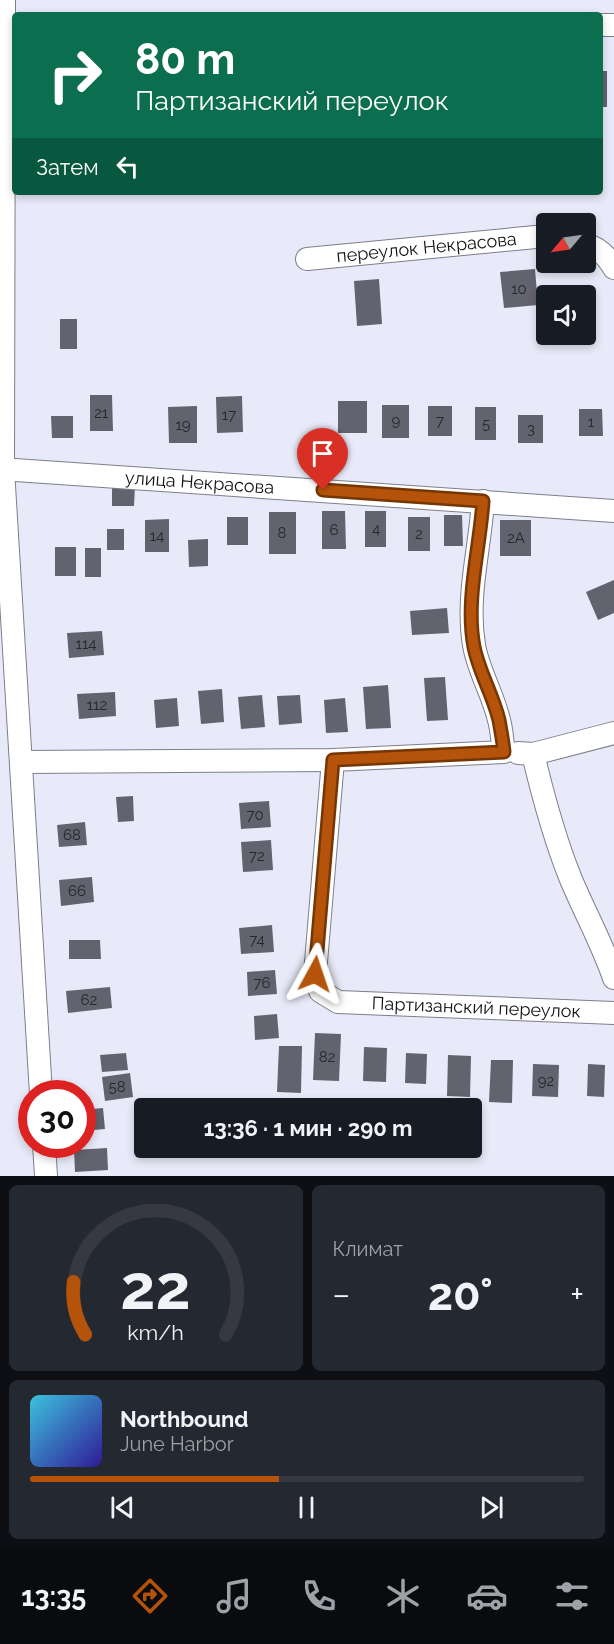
<!DOCTYPE html>
<html lang="ru">
<meta charset="utf-8">
<style>
:root{--surface:#171b24;--page:#242831;--text:#f1f3f6;--muted:#9ea1a6;--line:#363941;--accent:#b45309}
body{margin:0;font-family:Raleway,sans-serif;background:var(--page);color:var(--text);height:100vh;display:flex;flex-direction:column;font-size:22px;white-space:nowrap}
*{box-sizing:border-box;margin:0}
p{font-size:20px;color:var(--muted)}
.icon{flex:none;width:33px;height:33px;fill:none;stroke:currentColor;stroke-width:2;stroke-linecap:round;stroke-linejoin:round}
.map{position:relative;height:1176px;overflow:hidden}
.side{display:flex;flex-direction:column;gap:9px;padding:9px;background:#0d0f14;flex:1}
.side>*{flex:none}
.top-card{position:absolute;left:12px;top:12px;width:591px;height:183px;border-radius:6px;box-shadow:0 3px 9px #0003;background:#0b6e4f;color:#fff;overflow:hidden}
.needle{width:39px;rotate:241deg}
.buttons{position:absolute;left:536px;top:213px;display:grid;gap:12px}
.buttons a{display:grid;place-items:center;width:60px;height:60px;border-radius:6px;background:var(--surface);box-shadow:0 3px 9px #0003;font-size:30px}
.speed{position:absolute;left:18px;top:1080px;display:flex;gap:12px;font-size:30px;font-weight:700;text-align:center}
.speed>*{display:grid;place-content:center;width:78px;height:78px;border-radius:50%;background:var(--surface);box-shadow:0 3px 9px #0003;line-height:1}
.speed .limit{border:9px solid #d22;background:#fff;color:#111}
.pin{position:absolute;display:grid;place-items:center;width:51px;height:51px;color:#fff;margin:-62px -26px;border-radius:50% 50% 50% 0;rotate:-45deg;box-shadow:0 0 6px #0007}
.pin .icon{rotate:45deg}
.me{position:absolute;width:66px;margin:-33px;rotate:5deg;stroke-linejoin:round;filter:drop-shadow(0 0 4px #0008)}
.turn{display:flex;align-items:center;gap:21px;height:126px;padding:0 24px;font-size:27px}
.turn .icon{width:78px;height:78px;stroke-width:2.5}
.turn b{display:block;font-size:42px;line-height:51px}
.then{display:flex;align-items:center;height:57px;padding:0 24px;background:#0003;gap:12px;font-size:22px}
.big{font-size:45px;font-weight:700;line-height:1.1}
.side .card{flex:1;display:flex;flex-direction:column;justify-content:center;gap:9px;min-width:0;padding:0 21px;border-radius:9px;background:var(--page)}
.side .dial{align-items:center;gap:0}
.dial svg{height:156px;overflow:visible;fill:none;stroke:var(--line);stroke-width:7;stroke-linecap:round;text-anchor:middle}
.dial text{fill:var(--text);stroke:none}
.song{display:flex;align-items:center;gap:18px}
.cover{width:72px;height:72px;border-radius:9px;background:linear-gradient(135deg,hsl(190 70% 55%),hsl(250 70% 35%))}
.played{height:6px;border-radius:3px;background:linear-gradient(90deg,var(--accent) 45%,var(--line) 45%)}
.keys{display:flex;justify-content:space-around;direction:ltr}
.heat{display:flex;justify-content:space-between;align-items:center;font-size:33px;direction:ltr}
.side .tiles{flex:1;display:grid;gap:9px;grid-template-columns:1fr 1fr}
.card:last-child{grid-column:span 2}
.trip{position:absolute;left:134px;top:1098px;width:348px;height:60px;border-radius:6px;background:var(--surface);box-shadow:0 3px 9px #0003;font-weight:700;line-height:60px;text-align:center}
.menu{display:flex;height:96px;justify-content:space-around;align-items:center;background:#090b0e;color:var(--muted)}
.menu .icon{width:42px;height:42px}
.menu .current{color:var(--accent)}
.menu b{font-size:27px;color:var(--text)}
.map>svg:first-child{display:block}
.building{fill:#636370}
.lines{fill:none;stroke-linecap:round;stroke-linejoin:round}
.minor-casing{stroke:#7e7e8b;stroke-width:24}
.minor{stroke:#fff;stroke-width:22}
.route-casing{stroke:#753606;stroke-width:15}
.route{stroke:#b45309;stroke-width:10}
.labels{text-anchor:middle;stroke-width:4.5;stroke-linejoin:round;paint-order:stroke}
.number-label{font-size:15px;fill:#26262c}
.street-label{font-size:18px;fill:#111116;stroke:#f8f8fe}
</style>
<div class="map">
<svg width="614" height="1176" viewBox="0 0 614 1176">
<rect width="100%" height="100%" fill="#e9eaf9"/>
<g class="building">
<rect x="600" y="71" width="7" height="36"/>
<polygon points="535,269 538,305 504,308 500,272"/>
<polygon points="379,279 382,324 357,326 354,281"/>
<polygon points="593,296 596,321 585,322 585,297"/>
<rect x="60" y="319" width="17" height="30"/>
<polygon points="90,395 112,395 113,431 90,431"/>
<polygon points="242,396 243,432 217,433 216,397"/>
<rect x="338" y="401" width="29" height="32"/>
<rect x="382" y="405" width="27" height="33"/>
<polygon points="197,406 197,443 169,443 168,407"/>
<rect x="428" y="406" width="24" height="30"/>
<rect x="475" y="407" width="21" height="33"/>
<polygon points="579,409 602,409 603,436 579,436"/>
<rect x="518" y="415" width="25" height="28"/>
<polygon points="51,416 73,416 73,438 52,438"/>
<polygon points="112,486 135,486 134,506 112,506"/>
<polygon points="322,511 345,511 346,549 322,549"/>
<rect x="365" y="511" width="21" height="36"/>
<rect x="269" y="512" width="27" height="42"/>
<polygon points="444,515 462,515 463,546 444,546"/>
<rect x="227" y="517" width="21" height="28"/>
<rect x="408" y="517" width="22" height="34"/>
<polygon points="169,519 169,552 145,552 145,520"/>
<rect x="500" y="520" width="31" height="36"/>
<rect x="107" y="529" width="17" height="21"/>
<polygon points="208,539 208,566 189,567 188,540"/>
<rect x="55" y="547" width="21" height="29"/>
<rect x="85" y="548" width="16" height="29"/>
<polygon points="614,580 614,613 598,620 586,592"/>
<polygon points="447,608 449,633 412,635 410,611"/>
<polygon points="102,631 104,655 69,658 67,633"/>
<polygon points="445,677 448,720 427,721 424,678"/>
<polygon points="388,685 391,728 366,729 363,687"/>
<polygon points="222,689 224,722 201,724 198,691"/>
<polygon points="115,692 116,716 79,719 77,694"/>
<polygon points="262,695 265,727 241,729 238,697"/>
<polygon points="300,695 302,723 279,725 277,696"/>
<polygon points="177,698 179,726 156,728 154,700"/>
<polygon points="345,698 348,732 326,733 324,700"/>
<polygon points="133,796 134,821 118,822 116,797"/>
<polygon points="269,801 271,827 241,829 239,803"/>
<polygon points="85,822 87,845 59,847 57,825"/>
<polygon points="271,840 273,870 243,872 241,842"/>
<polygon points="92,877 94,902 61,906 59,880"/>
<polygon points="272,925 274,952 241,954 239,928"/>
<polygon points="69,940 100,940 101,959 69,959"/>
<polygon points="275,970 277,994 248,996 247,972"/>
<polygon points="110,987 112,1008 68,1013 66,991"/>
<polygon points="277,1014 279,1038 255,1040 254,1016"/>
<polygon points="315,1033 341,1034 339,1081 313,1080"/>
<polygon points="279,1046 302,1046 301,1093 277,1092"/>
<polygon points="364,1047 387,1048 386,1082 363,1081"/>
<polygon points="126,1053 128,1070 102,1072 100,1055"/>
<polygon points="406,1053 427,1054 426,1084 405,1083"/>
<polygon points="448,1055 471,1056 470,1097 447,1096"/>
<polygon points="491,1060 513,1060 512,1103 489,1102"/>
<polygon points="533,1064 559,1065 558,1097 532,1096"/>
<polygon points="588,1064 605,1065 604,1097 587,1096"/>
<polygon points="130,1073 133,1097 105,1101 102,1077"/>
<polygon points="103,1108 105,1129 82,1131 82,1110"/>
<polygon points="107,1148 108,1170 75,1172 74,1150"/>
</g>
<g class="lines">
<defs>
<g id="minor">
<polyline points="4,0 3,469 41,1094"/>
<polyline points="600,25 614,25"/>
<path d="M585,244C599,248 607,256 614,268"/>
<path id="s1" d="M307,259L546,236"/>
<path id="s2" d="M0,469L614,511"/>
<polyline points="518,753 533,754 614,733"/>
<path d="M533,754C543,796 554,837 570,877C584,911 602,943 614,978"/>
<path id="s3" d="M333,760L315,974L320,991L338,1002L614,1013"/>
<path d="M21,762L333,760L504,752C502,741 502,730 499,720C493,694 478,670 474,645C466,597 480,549 483,501"/>
<polyline points="44,1144 46,1176"/>
</g>
</defs>
<use href="#minor" class="minor-casing"/>
<use href="#minor" class="minor"/>
</g>
<g class="lines">
<defs>
<path id="route" d="M315,974L333,760L504,752C503,742 501,731 499,720C493,695 479,672 474,647C465,600 480,548 483,501L323,490"/>
</defs>
<use href="#route" class="route-casing"/>
<use href="#route" class="route"/>
</g>
<g class="labels">
<g class="number-label">
<text x="519" y="294">10</text>
<text x="101" y="418">21</text>
<text x="229" y="420">17</text>
<text x="396" y="426">9</text>
<text x="440" y="426">7</text>
<text x="591" y="427">1</text>
<text x="486" y="429">5</text>
<text x="183" y="430">19</text>
<text x="531" y="434">3</text>
<text x="376" y="534">4</text>
<text x="334" y="535">6</text>
<text x="282" y="538">8</text>
<text x="419" y="539">2</text>
<text x="157" y="541">14</text>
<text x="516" y="543">2А</text>
<text x="86" y="649">114</text>
<text x="97" y="710">112</text>
<text x="255" y="820">70</text>
<text x="72" y="840">68</text>
<text x="257" y="861">72</text>
<text x="77" y="896">66</text>
<text x="257" y="945">74</text>
<text x="262" y="988">76</text>
<text x="89" y="1005">62</text>
<text x="327" y="1062">82</text>
<text x="546" y="1086">92</text>
<text x="117" y="1092">58</text>
</g>
<g class="street-label">
<text dy="6" stroke="none"><textPath href="#s1" startOffset="120">переулок Некрасова</textPath></text>
<text dy="6" stroke="none"><textPath href="#s2" startOffset="200">улица Некрасова</textPath></text>
<text dy="6" stroke="none"><textPath href="#s3" startOffset="392">Партизанский переулок</textPath></text>
</g>
</g>
</svg>
<div class="buttons">
<a><svg class="needle" viewBox="-14 -14 28 28"><path d="M0-13l5 13h-10z" fill="#e53935"/><path d="M0 13l5-13h-10z" fill="#9ea1a6"/></svg></a>
<a><svg class="icon" aria-label="sound" viewBox="0 0 24 24"><path d="M4 9h4l5-4v14l-5-4H4zM17 9q2 3 0 6"/></svg></a>
</div>
<div class="speed"><div class="limit">30</div></div>
<div class="pin" style="left:323px;top:490px;background:#d93025"><svg class="icon" aria-label="arrive" viewBox="0 0 24 24"><path d="M6 21V4h12l-3 4 3 4H6"/></svg></div>
<svg class="me" style="left:315px;top:974px" viewBox="-20 -20 40 40"><path d="M0-17L14 15 0 8-14 15z" fill="#b45309" stroke="#fff" stroke-width="4"/></svg>
<div class="trip">13:36 · 1 мин · 290 m</div>
<div class="top-card">
<div class="turn"><svg class="icon" aria-label="right" viewBox="0 0 24 24"><path d="M7 20v-9h11M14 6l5 5-5 5"/></svg><div><b>80 m</b>Партизанский переулок</div></div>
<div class="then">Затем<svg class="icon" aria-label="left" viewBox="0 0 24 24"><path d="M17 20v-9H6M10 6l-5 5 5 5"/></svg></div>
</div>
</div>
<section class="side">
<div class="tiles">
<div class="card dial"><svg viewBox="0 0 100 80">
<path d="M14 69A42 42 0 1 1 86 69"/>
<path d="M14 69A42 42 0 0 1 8 42" stroke="#b45309"/>
<text x="50" y="56" font-size="32" font-weight="700">22</text>
<text x="50" y="72" font-size="11">km/h</text>
</svg></div>
<div class="card"><p>Климат</p>
<div class="heat"><a>−</a><b class="big">20°</b><a>+</a></div>
</div>
<div class="card">
<div class="song"><i class="cover"></i><div><b>Northbound</b><p>June Harbor</p></div></div>
<div class="played"></div>
<div class="keys"><svg class="icon" aria-label="previous" viewBox="0 0 24 24"><path d="M18 5L8 12l10 7zM5 5v14"/></svg><svg class="icon" aria-label="pause" viewBox="0 0 24 24"><path d="M8 5v14M16 5v14"/></svg><svg class="icon" aria-label="next" viewBox="0 0 24 24"><path d="M6 5l10 7-10 7zM19 5v14"/></svg></div>
</div>
</div>
</section>
<nav class="menu">
<b>13:35</b>
<svg class="icon current" aria-label="directions" viewBox="0 0 24 24"><path d="M12 3l9 9-9 9-9-9zM9 14v-3h6M13 9l2 2-2 2"/></svg>
<svg class="icon" aria-label="music" viewBox="0 0 24 24"><path d="M9 18V5l10-2v13"/><circle cx="6" cy="18" r="3"/><circle cx="16" cy="16" r="3"/></svg>
<svg class="icon" aria-label="phone" viewBox="0 0 24 24"><path d="M5 4h4l2 5-3 2q2 4 5 5l2-3 5 2v4C11 20 4 13 5 4z"/></svg>
<svg class="icon" aria-label="climate" viewBox="0 0 24 24"><path d="M12 3v18M4 7l16 10M4 17L20 7"/></svg>
<svg class="icon" aria-label="car" viewBox="0 0 24 24"><path d="M5 17H2v-5l4-1 3-4h7l3 4 3 1v5h-3M9 17h6M6 11h13"/><circle cx="7" cy="17" r="2"/><circle cx="17" cy="17" r="2"/></svg>
<svg class="icon" aria-label="filters" viewBox="0 0 24 24"><path d="M4 7h16M4 17h16"/><circle cx="9" cy="7" r="2"/><circle cx="15" cy="17" r="2"/></svg>
</nav>
